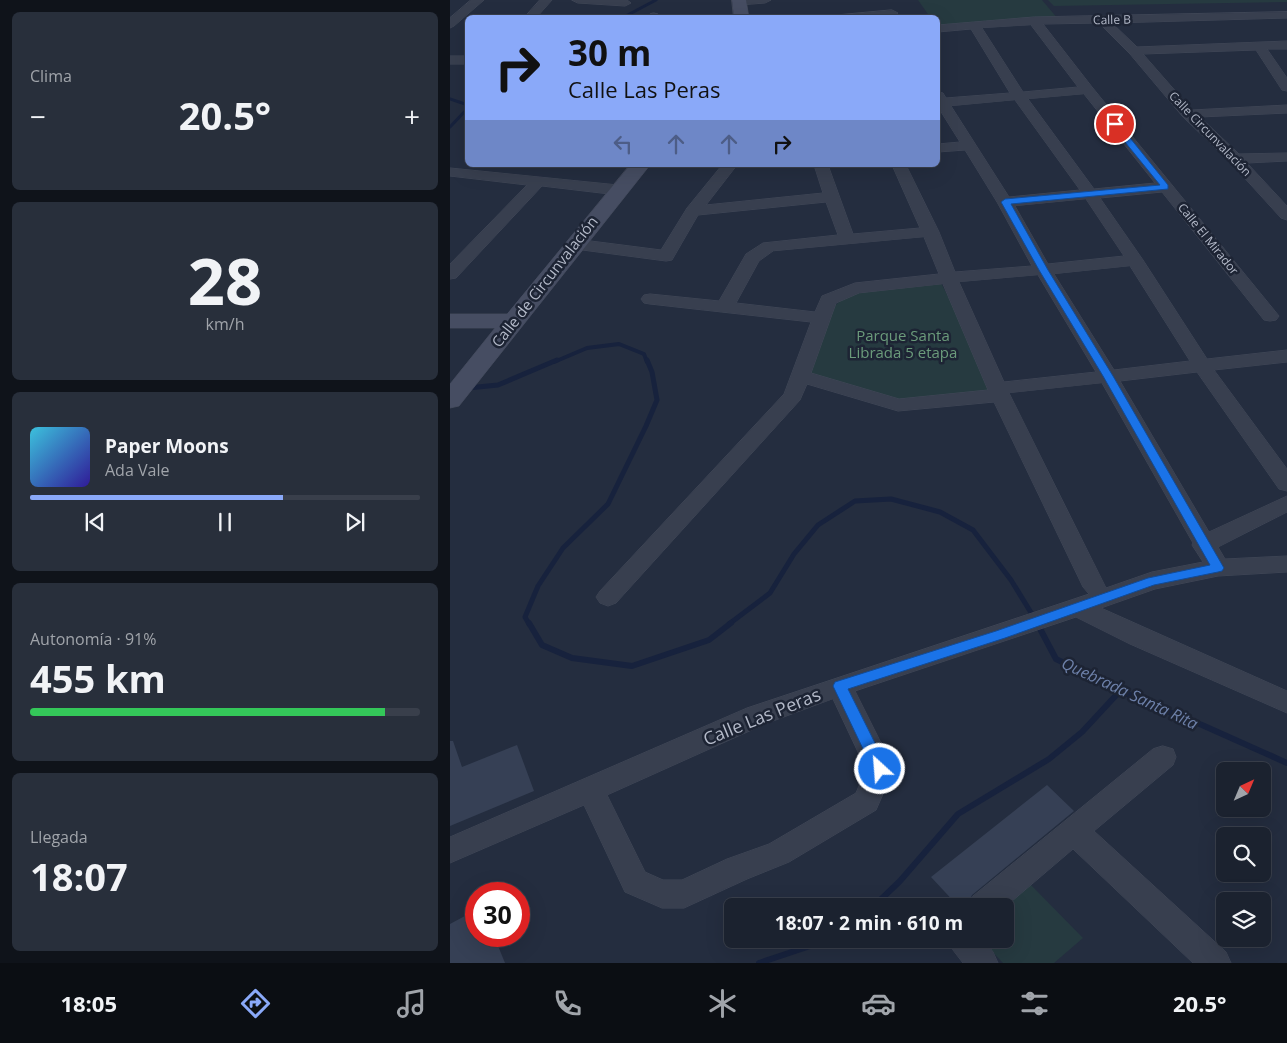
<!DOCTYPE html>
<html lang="es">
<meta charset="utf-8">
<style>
:root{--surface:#1b222f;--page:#282f3b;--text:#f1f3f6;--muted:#a0a4aa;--line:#393f4b;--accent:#8aa9f9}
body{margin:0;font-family:"Open Sans",sans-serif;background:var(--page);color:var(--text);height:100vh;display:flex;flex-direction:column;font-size:19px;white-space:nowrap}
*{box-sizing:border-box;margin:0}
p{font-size:16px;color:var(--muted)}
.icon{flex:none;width:28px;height:28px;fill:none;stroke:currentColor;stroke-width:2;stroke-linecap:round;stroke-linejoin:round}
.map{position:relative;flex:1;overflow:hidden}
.panel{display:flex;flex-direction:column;gap:12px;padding:12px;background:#0f131a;width:450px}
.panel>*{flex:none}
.guide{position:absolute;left:15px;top:15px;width:475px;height:152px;border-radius:8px;box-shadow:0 5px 20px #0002,0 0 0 1px var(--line);background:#8aa9f9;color:#111;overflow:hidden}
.needle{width:32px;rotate:44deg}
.buttons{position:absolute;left:766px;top:762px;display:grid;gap:10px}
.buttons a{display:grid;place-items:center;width:55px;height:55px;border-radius:8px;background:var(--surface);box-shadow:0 5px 20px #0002,0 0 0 1px var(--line);font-size:25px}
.speed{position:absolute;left:15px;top:882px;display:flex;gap:10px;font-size:25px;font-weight:700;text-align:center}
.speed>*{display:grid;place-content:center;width:65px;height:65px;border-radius:50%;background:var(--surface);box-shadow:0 5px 20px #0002,0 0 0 1px var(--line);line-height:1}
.speed .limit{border:8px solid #d22;background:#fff;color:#111}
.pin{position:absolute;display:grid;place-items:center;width:42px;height:42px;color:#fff;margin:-21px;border:2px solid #fff;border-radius:50%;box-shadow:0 1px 5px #0007}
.me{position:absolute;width:55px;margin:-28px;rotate:334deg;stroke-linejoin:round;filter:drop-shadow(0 0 4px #0008)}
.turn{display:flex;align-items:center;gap:18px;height:105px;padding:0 20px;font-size:22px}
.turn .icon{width:65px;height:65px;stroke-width:2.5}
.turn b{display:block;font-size:35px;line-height:42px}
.lanes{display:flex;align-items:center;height:48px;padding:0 20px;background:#0003;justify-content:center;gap:25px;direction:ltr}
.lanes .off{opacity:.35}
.big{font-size:38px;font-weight:700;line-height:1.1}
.panel .card{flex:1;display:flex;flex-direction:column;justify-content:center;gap:8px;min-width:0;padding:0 18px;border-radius:8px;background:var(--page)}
.panel .dial{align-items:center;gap:0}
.dial b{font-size:65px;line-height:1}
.song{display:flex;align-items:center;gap:15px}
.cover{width:60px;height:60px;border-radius:8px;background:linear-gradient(135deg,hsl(190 70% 55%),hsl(250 70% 35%))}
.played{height:5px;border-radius:2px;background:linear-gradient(90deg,var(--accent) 65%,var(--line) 65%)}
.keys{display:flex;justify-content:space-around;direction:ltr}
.heat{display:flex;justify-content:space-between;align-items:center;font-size:28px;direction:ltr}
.charge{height:8px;border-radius:4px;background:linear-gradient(90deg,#34c759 91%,var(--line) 0)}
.trip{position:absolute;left:274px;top:898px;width:290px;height:50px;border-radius:8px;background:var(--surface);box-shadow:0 5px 20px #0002,0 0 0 1px var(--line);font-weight:700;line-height:50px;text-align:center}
.menu{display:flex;height:80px;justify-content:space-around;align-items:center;background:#0b0e13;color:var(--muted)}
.menu .icon{width:35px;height:35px}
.menu .active{color:var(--accent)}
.menu b{font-size:22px;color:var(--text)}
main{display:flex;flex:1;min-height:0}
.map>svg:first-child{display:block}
.green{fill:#263a40}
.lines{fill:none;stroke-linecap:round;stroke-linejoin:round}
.stream-far3{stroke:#17223d;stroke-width:3}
.stream-far2{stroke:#17223d;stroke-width:4}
.stream-far1{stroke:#17223d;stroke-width:5}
.stream{stroke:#17223d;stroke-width:6}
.building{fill:#364055}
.street-casing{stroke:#414858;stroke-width:1}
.secondary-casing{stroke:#414858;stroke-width:1}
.street{fill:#383f4f;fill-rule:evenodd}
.secondary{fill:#464d62;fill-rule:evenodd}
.route{fill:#1a73e8;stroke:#114b97}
.labels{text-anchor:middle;stroke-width:5;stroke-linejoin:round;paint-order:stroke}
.far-street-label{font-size:12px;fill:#b4bac9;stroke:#1d2434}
.street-label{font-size:15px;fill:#b4bac9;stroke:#1d2434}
.park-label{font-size:15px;fill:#6b9b7b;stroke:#1d2434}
.water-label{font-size:16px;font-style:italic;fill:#6d80a9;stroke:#1d2434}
.near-street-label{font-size:18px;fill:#b4bac9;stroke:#1d2434}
</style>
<main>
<section class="panel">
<div class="card"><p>Clima</p>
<div class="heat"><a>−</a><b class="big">20.5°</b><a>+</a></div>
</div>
<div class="card dial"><b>28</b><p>km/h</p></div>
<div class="card">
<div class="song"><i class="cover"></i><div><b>Paper Moons</b><p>Ada Vale</p></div></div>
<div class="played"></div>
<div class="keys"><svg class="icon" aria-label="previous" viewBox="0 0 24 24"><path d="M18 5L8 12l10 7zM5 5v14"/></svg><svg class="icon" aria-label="pause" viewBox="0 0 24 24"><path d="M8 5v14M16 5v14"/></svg><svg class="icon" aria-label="next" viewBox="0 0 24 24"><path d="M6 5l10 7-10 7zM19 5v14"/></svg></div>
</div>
<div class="card"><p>Autonomía · 91%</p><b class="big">455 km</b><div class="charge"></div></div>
<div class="card"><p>Llegada</p><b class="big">18:07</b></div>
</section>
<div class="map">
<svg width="837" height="963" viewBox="0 0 837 963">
<rect width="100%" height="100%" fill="#242d3f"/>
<g class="green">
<polygon points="468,0 592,0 608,19 488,28 488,18 480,17"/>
<polygon points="598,0 837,0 837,2 604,6"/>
<polygon points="491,283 547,389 448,405 350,376 371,318 405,288"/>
<polygon points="580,884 633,938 604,963 553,963 530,939 555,939 555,906"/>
</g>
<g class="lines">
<g class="stream-far3">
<polyline points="172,18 206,0"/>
<polyline points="0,99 18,105"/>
<polyline points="0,127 18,108"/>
</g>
<polyline class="stream-far2" points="104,362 137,348 169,344 194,354 197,362"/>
<g class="stream-far1">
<polyline points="18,388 48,385 107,360"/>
<polyline points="79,624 75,617 88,586 113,548 158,504 196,426 207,400 202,372 197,360"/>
<polyline points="279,624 320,593 344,554 368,525 405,501 441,499 490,512 523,530 561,580 588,624"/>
</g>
<g class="stream">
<polyline points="79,623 92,645 122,658 182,666 259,640 281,623"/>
<polyline points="587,623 606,659 696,703 752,725 837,763"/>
<polyline points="424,906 450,881 508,814 599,759 632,732 670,691"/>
<polyline points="309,963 363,945 373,939"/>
</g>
</g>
<g class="building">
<polygon points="0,741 3,741 12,767 67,745 84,791 0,826"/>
<polygon points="597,785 624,811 522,895 517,906 508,906 481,877"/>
<polygon points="26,910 26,936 44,936 55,963 0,963 0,924"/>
</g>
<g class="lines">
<defs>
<g id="street">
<polygon points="21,0 34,0 4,26 0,28 0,18"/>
<polygon points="90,0 102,0 86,18 74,18"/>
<polygon points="122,0 177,0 181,3 175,6 128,3"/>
<polygon points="285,0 321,0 315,3 289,5 285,4 283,2"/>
<polygon points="442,10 448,13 446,15 431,18 383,18 388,15"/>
<path d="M837,12V18L662,23L687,47L837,41V49H817L837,78V91L832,90L806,50L693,54L742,110L837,105V113L750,117L789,154L837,153V161L797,163L837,206V220L831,218L780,162L733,117L680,54L649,23L593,24L642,87L829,316L826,320L820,321L814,320L712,192L650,198L693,260L757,359L837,350V362L764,370L837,469V491L829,489L747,372L670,381L759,532L837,496V512L768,547L775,559L837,556V572L768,576L705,589L651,608L837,691V713L680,644L626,617L405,691L444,769L426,810L339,862L297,879L234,908H212L175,892L134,805L0,863V837L297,708L639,594L633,587L544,402L448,411L357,384L350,400L166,603L158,606L150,603L146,597L150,591L334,394L361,322L200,304L194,303L191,299L194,295L200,294L269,301L296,254L313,243L388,235L376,202L248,215L222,260L216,261L125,249L119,247L117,244L119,241L125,239L211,250L237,208L272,165H287L256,205L373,193L364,165H378L403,234L470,228L442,165H456L489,232L505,272L582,266L547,202L515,150L488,152V144L510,142L488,107V92L493,93L496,98L560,93L521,29L488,32V25L584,17ZM581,25L628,87L573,92L532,28ZM634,94L705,183L644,189L578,99ZM565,100L630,190L559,197L501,106ZM636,199L674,256L598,264L565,206ZM474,237L489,274L405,283L372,296L365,312L286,303L309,261L323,251ZM680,266L740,361L664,370L604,274ZM588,275L646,372L554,382L509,282ZM493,284L538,390L449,399L361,373L386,303L409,293ZM652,383L743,543L742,545L753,562L702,572L656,588L559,393ZM383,699L416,769L406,793L319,844L277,859L232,880H213L195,872L157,795L315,724Z"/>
<polygon points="204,13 208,14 209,18 197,18 200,14"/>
<rect x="0" y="56" width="18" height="8"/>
<polygon points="0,168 168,185 173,187 176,190 173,193 168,195 92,186 6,278 0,279 0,264 77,185 0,176"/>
<polygon points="713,746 723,749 726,757 723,765 644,831 776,952 781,963 743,963 623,849 555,907 519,906 523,896 703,749"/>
<polygon points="499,939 533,939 543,952 548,963 513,963 503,950"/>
</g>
<g id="secondary">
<polygon points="282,0 296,0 299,18 284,18"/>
<polygon points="180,165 200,165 9,406 0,408 0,384 45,328 0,328 0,314 57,314"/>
</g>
</defs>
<use href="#street" class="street-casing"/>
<use href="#secondary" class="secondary-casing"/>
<use href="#street" class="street"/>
<use href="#secondary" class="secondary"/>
</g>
<polygon class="route" points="662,123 668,123 718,185 718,189 561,204 598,270 663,376 774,568 772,571 768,572 704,585 555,638 398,689 438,769 436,774 430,775 425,774 383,686 385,682 546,631 698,578 760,565 653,376 589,270 551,202 555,199 710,185 662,126"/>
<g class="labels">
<g class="far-street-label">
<text transform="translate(662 20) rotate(-1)" y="4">Calle B</text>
<text transform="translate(760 134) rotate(46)" y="4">Calle Circunvalación</text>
<text transform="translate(758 239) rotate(51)" y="4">Calle El Mirador</text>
</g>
<g class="street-label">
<text transform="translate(95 282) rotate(-52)" y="5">Calle de Circunvalación</text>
</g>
<g class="park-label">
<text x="453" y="341">Parque Santa<tspan x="453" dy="17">Librada 5 etapa</tspan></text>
</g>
<g class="water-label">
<text transform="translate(680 693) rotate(25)" y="6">Quebrada Santa Rita</text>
</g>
<g class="near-street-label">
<text transform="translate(312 717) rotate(-22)" y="6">Calle Las Peras</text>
</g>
</g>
</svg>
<div class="buttons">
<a><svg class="needle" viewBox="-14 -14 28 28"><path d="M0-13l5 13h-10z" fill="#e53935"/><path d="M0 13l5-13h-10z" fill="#a0a4aa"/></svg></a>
<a><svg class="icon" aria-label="search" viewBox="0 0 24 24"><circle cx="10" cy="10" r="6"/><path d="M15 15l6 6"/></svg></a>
<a><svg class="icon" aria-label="layers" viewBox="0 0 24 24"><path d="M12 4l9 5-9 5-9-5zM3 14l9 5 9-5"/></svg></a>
</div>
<div class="speed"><div class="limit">30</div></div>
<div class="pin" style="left:665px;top:124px;background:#d93025"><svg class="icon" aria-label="arrive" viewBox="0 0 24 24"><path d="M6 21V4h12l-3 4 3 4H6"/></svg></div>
<svg class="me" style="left:430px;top:769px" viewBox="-20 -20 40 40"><circle r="17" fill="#1a73e8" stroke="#fff" stroke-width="3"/><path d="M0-11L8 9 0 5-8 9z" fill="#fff"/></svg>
<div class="trip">18:07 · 2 min · 610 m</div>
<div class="guide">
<div class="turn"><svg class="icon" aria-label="right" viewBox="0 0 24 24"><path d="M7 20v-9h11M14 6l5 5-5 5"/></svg><div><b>30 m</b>Calle Las Peras</div></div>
<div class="lanes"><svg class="icon off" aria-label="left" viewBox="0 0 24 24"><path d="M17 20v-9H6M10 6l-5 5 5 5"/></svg><svg class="icon off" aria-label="ahead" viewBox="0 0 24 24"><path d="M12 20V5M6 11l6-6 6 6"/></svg><svg class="icon off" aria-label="ahead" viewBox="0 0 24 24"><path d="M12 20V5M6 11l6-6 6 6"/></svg><svg class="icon" aria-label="right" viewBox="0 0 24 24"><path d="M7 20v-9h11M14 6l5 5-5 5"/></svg></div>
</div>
</div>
</main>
<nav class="menu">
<b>18:05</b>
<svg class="icon active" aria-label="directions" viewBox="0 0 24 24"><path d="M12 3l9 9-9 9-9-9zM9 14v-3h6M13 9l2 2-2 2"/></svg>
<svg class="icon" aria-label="music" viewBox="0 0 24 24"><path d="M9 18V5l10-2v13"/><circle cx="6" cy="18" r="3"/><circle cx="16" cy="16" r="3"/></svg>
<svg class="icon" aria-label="phone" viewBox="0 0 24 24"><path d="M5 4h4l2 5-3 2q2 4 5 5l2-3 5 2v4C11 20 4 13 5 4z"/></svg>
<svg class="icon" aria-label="climate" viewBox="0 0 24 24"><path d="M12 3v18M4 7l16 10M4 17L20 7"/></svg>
<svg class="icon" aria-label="car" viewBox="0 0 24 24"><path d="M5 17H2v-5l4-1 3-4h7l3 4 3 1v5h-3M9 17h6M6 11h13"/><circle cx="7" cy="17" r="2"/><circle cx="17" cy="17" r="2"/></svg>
<svg class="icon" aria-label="filters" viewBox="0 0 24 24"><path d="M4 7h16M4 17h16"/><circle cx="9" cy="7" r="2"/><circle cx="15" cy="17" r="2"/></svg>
<b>20.5°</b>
</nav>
